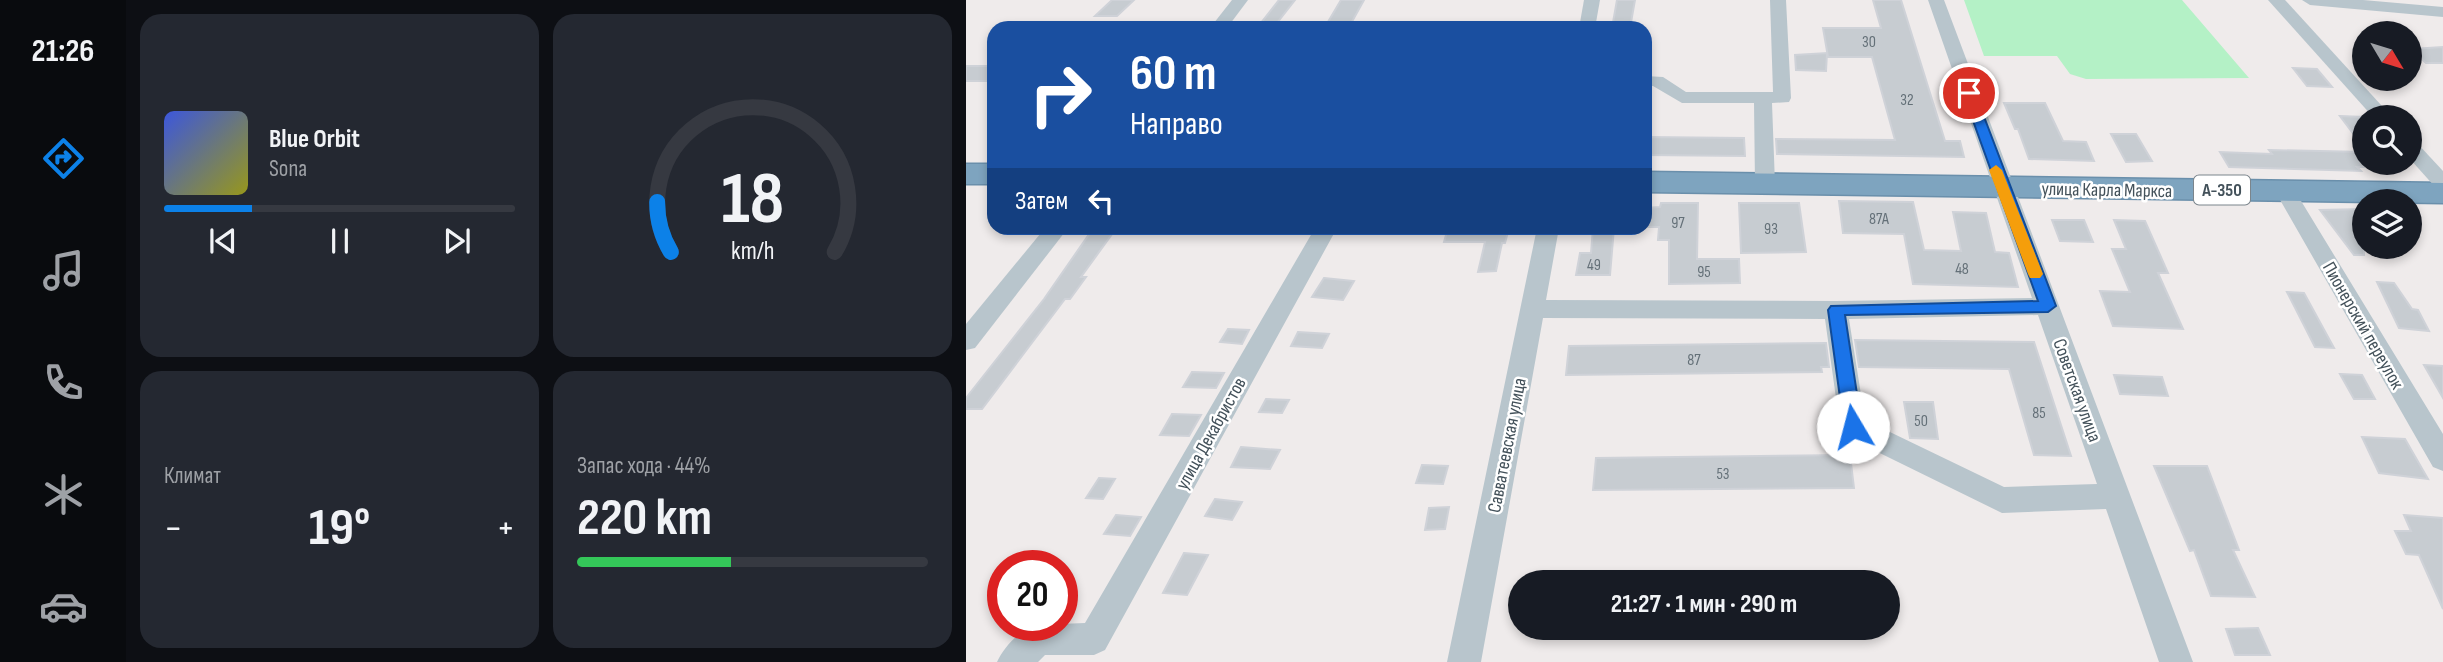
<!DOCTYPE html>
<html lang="ru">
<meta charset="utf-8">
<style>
:root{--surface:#171b24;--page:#242831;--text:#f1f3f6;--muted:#9ea1a6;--line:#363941;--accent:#0c81e8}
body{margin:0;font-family:"Sofia Sans Condensed",sans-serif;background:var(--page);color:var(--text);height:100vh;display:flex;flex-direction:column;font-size:26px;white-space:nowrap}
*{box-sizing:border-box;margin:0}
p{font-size:23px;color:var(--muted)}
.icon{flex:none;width:38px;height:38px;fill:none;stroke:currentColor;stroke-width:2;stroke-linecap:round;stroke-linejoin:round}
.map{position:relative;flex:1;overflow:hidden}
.details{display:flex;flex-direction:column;gap:14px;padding:14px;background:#0d0f14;width:840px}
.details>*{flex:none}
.hud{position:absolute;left:21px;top:21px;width:665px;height:214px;border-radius:21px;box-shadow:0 4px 10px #0003;background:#1a4fa0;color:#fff;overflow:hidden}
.needle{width:46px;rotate:128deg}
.buttons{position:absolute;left:1386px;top:21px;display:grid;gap:14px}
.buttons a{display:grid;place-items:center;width:70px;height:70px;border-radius:50%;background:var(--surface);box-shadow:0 4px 10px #0003;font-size:35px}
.speed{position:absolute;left:21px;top:550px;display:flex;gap:14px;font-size:35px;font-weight:700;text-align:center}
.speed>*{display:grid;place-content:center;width:91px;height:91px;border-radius:50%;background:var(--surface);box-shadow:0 4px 10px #0003;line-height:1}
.speed .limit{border:10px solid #d22;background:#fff;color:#111}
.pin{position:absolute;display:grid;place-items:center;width:60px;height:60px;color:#fff;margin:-30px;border:4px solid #fff;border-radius:50%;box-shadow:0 2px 7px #0007}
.me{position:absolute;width:77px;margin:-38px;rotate:352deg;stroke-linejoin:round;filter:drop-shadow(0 0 5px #0008)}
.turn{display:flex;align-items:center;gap:24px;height:147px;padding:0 28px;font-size:32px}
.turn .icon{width:91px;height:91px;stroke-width:2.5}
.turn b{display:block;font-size:49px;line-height:60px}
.then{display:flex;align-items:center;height:66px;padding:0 28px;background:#0003;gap:14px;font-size:26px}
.big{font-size:52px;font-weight:700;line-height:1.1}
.details .widget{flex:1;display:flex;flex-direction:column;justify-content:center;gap:10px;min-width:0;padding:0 24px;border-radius:21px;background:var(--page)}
.details .dial{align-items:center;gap:0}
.dial svg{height:182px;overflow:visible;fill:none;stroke:var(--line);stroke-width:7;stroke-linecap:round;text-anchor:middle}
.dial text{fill:var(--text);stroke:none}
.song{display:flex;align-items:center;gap:21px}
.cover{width:84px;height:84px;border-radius:10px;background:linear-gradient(135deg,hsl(230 70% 55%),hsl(60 70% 35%))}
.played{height:7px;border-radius:4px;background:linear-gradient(90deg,var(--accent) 25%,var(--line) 25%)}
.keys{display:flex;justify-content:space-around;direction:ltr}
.heat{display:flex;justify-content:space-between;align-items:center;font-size:38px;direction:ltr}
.charge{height:10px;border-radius:5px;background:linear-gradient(90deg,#34c759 44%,var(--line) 0)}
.details .tiles{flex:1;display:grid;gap:14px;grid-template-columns:repeat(2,1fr)}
.trip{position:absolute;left:542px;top:570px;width:392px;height:70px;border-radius:35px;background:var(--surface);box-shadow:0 4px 10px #0003;font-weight:700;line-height:70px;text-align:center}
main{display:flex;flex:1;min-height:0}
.menu{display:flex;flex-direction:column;width:126px;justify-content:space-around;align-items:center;background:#090b0e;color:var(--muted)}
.menu .icon{width:49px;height:49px}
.menu .current{color:var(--accent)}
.menu b{font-size:32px;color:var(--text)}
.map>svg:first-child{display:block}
.green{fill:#b4f1c6}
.building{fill:#c7ccd1;stroke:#cfd2d8;stroke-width:2}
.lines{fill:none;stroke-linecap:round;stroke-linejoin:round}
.highway-casing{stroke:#6a8fab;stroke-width:3}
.minor{fill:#b8c5cc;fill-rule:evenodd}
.highway{fill:#7ea4bf;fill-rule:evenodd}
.route{fill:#1a73e8;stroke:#114b97;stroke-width:2}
.slow{fill:#f59e0b}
.labels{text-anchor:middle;stroke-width:5;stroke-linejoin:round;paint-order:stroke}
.number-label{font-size:16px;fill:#647078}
.shield{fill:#fff;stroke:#7b858c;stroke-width:2}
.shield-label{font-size:18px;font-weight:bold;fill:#43515a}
.street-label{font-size:19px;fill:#43515a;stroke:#fff}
</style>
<main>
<nav class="menu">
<b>21:26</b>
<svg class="icon current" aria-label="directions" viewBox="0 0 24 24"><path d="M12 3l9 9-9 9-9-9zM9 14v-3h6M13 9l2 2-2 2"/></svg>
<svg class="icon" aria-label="music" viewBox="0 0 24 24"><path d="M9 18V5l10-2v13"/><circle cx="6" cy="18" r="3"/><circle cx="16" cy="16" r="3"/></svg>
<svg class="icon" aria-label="phone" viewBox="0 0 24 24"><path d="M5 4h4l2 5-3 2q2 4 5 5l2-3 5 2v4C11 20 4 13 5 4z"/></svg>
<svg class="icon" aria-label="climate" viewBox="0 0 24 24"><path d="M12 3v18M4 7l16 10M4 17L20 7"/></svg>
<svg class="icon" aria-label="car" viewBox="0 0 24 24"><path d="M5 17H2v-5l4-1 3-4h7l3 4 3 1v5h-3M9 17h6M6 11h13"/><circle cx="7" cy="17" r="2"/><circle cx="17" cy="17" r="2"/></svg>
</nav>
<section class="details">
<div class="tiles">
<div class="widget">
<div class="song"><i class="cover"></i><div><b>Blue Orbit</b><p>Sona</p></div></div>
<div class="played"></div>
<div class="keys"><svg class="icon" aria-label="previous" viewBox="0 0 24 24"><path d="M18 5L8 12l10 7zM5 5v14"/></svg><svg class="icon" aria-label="pause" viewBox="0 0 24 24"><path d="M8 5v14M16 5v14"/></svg><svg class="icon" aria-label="next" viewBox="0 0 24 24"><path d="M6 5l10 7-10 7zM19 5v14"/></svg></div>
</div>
<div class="widget dial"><svg viewBox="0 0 100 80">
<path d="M14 69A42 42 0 1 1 86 69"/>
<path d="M14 69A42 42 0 0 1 8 47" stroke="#0c81e8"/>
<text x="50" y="56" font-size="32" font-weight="700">18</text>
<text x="50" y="72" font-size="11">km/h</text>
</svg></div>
<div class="widget"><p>Климат</p>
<div class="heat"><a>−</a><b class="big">19°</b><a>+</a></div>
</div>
<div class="widget"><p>Запас хода · 44%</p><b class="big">220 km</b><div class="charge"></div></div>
</div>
</section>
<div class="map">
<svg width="1477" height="662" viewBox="0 0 1477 662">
<rect width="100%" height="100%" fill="#efebeb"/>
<polygon class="green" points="998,0 1216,0 1283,78 1120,79 1104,74 1091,56 1018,56"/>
<g class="building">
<polygon points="146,0 168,0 151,16 129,16"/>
<polygon points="313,0 329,0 307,28 291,28"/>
<polygon points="375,0 398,0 383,27 359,27"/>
<polygon points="651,0 669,0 664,28 646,28"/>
<polygon points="907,0 935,0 979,141 994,141 998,157 811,154 810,139 929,140 906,57 862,57 857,28 915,28"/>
<polygon points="1477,47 1477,63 1460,63 1444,49"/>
<polygon points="861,53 860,71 830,70 829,55"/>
<rect x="0" y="66" width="28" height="15"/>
<polygon points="1327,68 1351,69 1366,87 1341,86"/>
<polygon points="1038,103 1079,103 1097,141 1120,142 1128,161 1063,159 1052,129 1049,129"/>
<polygon points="1374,116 1398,117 1398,148"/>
<polygon points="1145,134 1170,134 1186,161 1160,162"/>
<polygon points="679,137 778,138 779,156 679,155"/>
<polygon points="1303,150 1398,152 1398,167 1391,167 1395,171 1263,167 1254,152 1306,154"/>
<polygon points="873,201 947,202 958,250 995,251 987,212 1020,213 1029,252 1043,253 1052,287 947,284 938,234 877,233"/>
<polygon points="695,203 732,203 731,259 773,259 774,283 703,284 703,240 692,240 693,227 679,227 679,208 694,207"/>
<polygon points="773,203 833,203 840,252 775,253"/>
<polygon points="1398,209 1398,255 1388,255 1354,210"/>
<polygon points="1086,220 1118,220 1127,242 1094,241"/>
<polygon points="1148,220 1179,221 1202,273 1192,273 1217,329 1147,326 1134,291 1164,292 1146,249 1160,249"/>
<polygon points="482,228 543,228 539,243 536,243 530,271 512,272 519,242 478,242"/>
<polygon points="627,228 648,228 644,275 610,275 614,253 625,253"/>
<polygon points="126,230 149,230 115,277 120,277 104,299 99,299 16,409 0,409 0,398 78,299"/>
<polygon points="358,278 388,281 377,300 346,297"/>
<polygon points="1411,282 1428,283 1446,309 1452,310 1463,331 1433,328"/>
<polygon points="1321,292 1338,293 1368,348 1349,347"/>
<polygon points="262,329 283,330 276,344 254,342"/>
<polygon points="332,332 363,334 356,348 325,346"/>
<polygon points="889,340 1068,342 1105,456 1068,455 1043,369 893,367"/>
<polygon points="860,343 863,367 855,367 856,372 600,375 603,346"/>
<polygon points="1458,365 1477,366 1477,398"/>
<polygon points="226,372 258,373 250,388 217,387"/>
<polygon points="1374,374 1396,375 1409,399 1388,399"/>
<polygon points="1148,375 1196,377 1202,396 1154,394"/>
<polygon points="300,399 323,400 316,413 293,412"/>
<polygon points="938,402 967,402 972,439 944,438"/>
<polygon points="206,414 235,415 223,436 194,435"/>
<polygon points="1396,437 1439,439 1462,479 1413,473"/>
<polygon points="275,447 314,450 304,469 265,467"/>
<polygon points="884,455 888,488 627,490 630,458"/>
<polygon points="456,465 482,466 477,484 450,483"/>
<polygon points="1188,466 1241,466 1273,550 1267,550 1289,597 1245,596 1228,550 1224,551"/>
<polygon points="133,478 149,479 137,499 120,498"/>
<polygon points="249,499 276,502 266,520 239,516"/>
<polygon points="483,507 479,529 459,530 463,508"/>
<polygon points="150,515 175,517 164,536 138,534"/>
<polygon points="1438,515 1477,518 1477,609 1453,555 1440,554 1429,531 1445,531"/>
<polygon points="218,553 242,555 221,595 197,593"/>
<polygon points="1292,628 1304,655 1269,655 1260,629"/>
</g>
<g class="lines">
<defs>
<g id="highway">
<rect x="0" y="164" width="28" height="20"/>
<polygon points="679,172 1477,183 1477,203 679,192"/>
</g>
</defs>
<use href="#highway" class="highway-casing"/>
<g class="minor">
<polygon points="266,0 282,0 261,28 244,28"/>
<polygon points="618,0 634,0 629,28 613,28"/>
<polygon points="804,0 820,0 825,98 823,102 806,103 809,184 806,189 792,189 789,184 788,103 716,103 687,86 679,86 679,76 697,77 720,92 807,92"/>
<path d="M962,0H978L1227,662H1193L1140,509L1036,513L877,435L874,427L859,319L577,318L515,662H481L571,228H593L580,300L870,301L1066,298ZM1072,315L1131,484L1038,487L899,420L883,319Z"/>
<polygon points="1302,0 1319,0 1426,117 1407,117"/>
<polygon points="1336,0 1397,0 1477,7 1477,17 1344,5"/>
<polygon points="1444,141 1451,143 1477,171 1477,190 1470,188 1444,159"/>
<polygon points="1319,184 1326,186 1329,191 1477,434 1477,471 1467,467 1309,191 1312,186"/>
<polygon points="79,228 102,228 9,348 0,350 0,324"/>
<path d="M349,228H371L139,650L128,655H79L72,662H31C38,647 53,631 68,625L119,623Z"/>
</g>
<use href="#highway" class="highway"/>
</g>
<polygon class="route" points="999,91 1009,93 1090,306 1082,312 879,315 896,427 893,432 887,434 881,432 878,427 862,310 865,306 1072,301 997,93"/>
<polygon class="slow" points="1030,165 1036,170 1077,274 1074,278 1064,278 1062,274 1023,170"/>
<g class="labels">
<g class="number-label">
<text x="903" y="47">30</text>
<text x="941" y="105">32</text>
<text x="913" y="224">87А</text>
<text x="712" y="228">97</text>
<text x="805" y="234">93</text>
<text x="628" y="270">49</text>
<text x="996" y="274">48</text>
<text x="738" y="277">95</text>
<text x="728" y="365">87</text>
<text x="1073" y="418">85</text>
<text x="955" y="426">50</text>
<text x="757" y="479">53</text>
</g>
<rect class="shield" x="1228" y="175.5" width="56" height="29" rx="5"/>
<g class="shield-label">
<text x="1256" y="196">А-350</text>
</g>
<g class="street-label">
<text transform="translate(1141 189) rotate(1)" y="7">улица Карла Маркса</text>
<text transform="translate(1398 325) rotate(60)" y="7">Пионерский переулок</text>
<text transform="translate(1112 390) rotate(70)" y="7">Советская улица</text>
<text transform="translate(244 433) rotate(-61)" y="7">улица Декабристов</text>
<text transform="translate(540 445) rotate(-79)" y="7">Савватеевская улица</text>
</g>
</g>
</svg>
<div class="buttons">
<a><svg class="needle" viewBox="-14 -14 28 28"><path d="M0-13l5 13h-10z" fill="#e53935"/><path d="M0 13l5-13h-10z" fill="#9ea1a6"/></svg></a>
<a><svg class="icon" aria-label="search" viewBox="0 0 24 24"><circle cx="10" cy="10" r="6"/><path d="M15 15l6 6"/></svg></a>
<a><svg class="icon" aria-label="layers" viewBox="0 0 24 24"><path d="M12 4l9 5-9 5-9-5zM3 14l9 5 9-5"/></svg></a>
</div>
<div class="speed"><div class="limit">20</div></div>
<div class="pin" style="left:1003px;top:93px;background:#d93025"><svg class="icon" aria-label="arrive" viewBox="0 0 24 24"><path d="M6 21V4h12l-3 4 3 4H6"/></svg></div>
<svg class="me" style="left:887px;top:427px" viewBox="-20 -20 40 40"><circle r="19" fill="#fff"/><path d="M0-13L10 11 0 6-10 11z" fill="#1a73e8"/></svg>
<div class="trip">21:27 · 1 мин · 290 m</div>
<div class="hud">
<div class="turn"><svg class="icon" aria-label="right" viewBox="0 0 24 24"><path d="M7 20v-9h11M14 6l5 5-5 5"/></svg><div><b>60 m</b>Направо</div></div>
<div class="then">Затем<svg class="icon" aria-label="left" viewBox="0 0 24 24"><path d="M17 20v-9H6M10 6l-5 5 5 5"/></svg></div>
</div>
</div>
</main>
